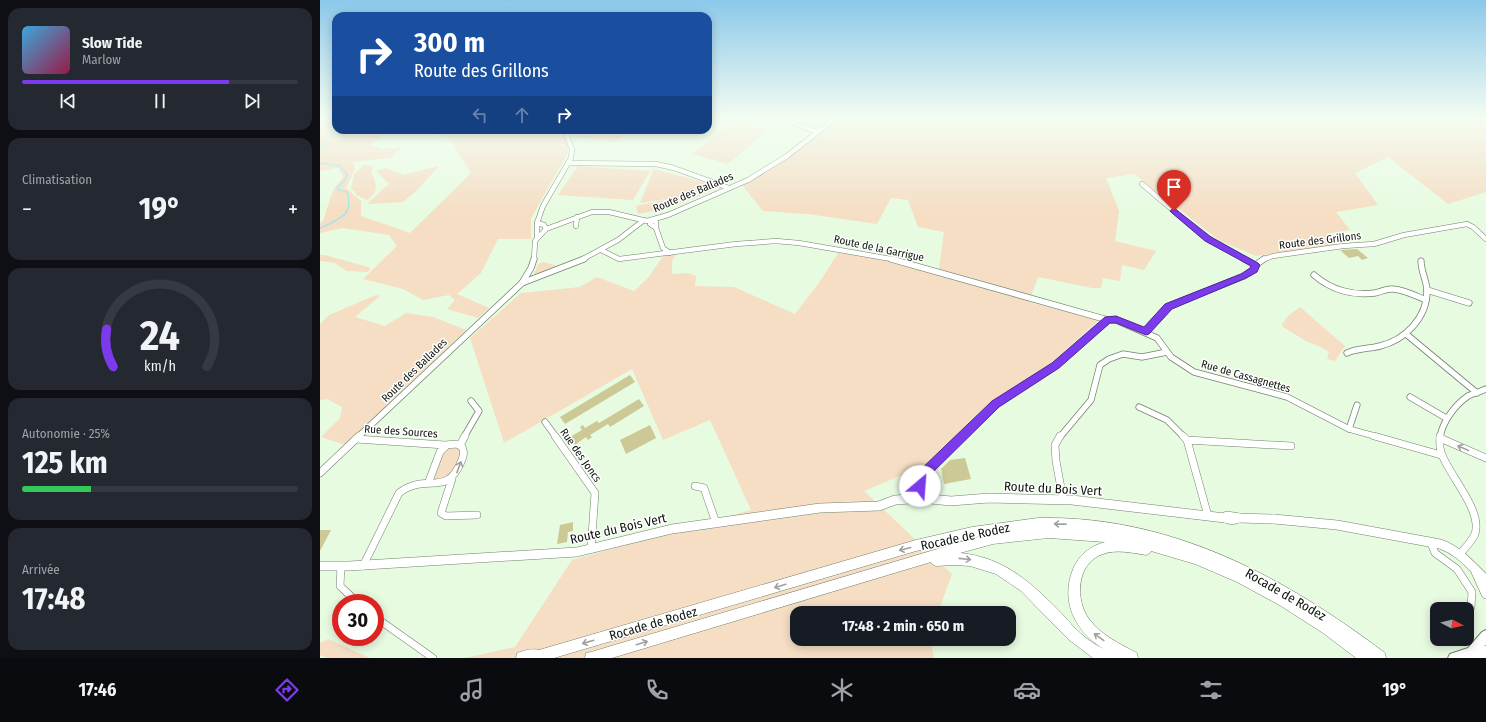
<!DOCTYPE html>
<html lang="fr">
<meta charset="utf-8">
<style>
:root{--surface:#171b24;--page:#242831;--text:#f1f3f6;--muted:#9ea1a6;--line:#363941;--accent:#7c3aed}
body{margin:0;font-family:"Fira Sans Condensed",sans-serif;background:var(--page);color:var(--text);height:100vh;display:flex;flex-direction:column;font-size:15px;white-space:nowrap}
*{box-sizing:border-box;margin:0}
p{font-size:13px;color:var(--muted)}
.icon{flex:none;width:22px;height:22px;fill:none;stroke:currentColor;stroke-width:2;stroke-linecap:round;stroke-linejoin:round}
.map{position:relative;flex:1;overflow:hidden}
.details{display:flex;flex-direction:column;gap:8px;padding:8px;background:#0d0f14;width:320px}
.details>*{flex:none}
.top-card{position:absolute;left:12px;top:12px;width:380px;height:122px;border-radius:12px;box-shadow:0 2px 10px #0003;background:#1a4fa0;color:#fff;overflow:hidden}
.needle{width:26px;rotate:97deg}
.controls{position:absolute;left:1110px;top:602px;display:grid;gap:8px}
.controls a{display:grid;place-items:center;width:44px;height:44px;border-radius:8px;background:var(--surface);box-shadow:0 2px 10px #0003;font-size:20px}
.speed{position:absolute;left:12px;top:594px;display:flex;gap:8px;font-size:20px;font-weight:700;text-align:center}
.speed>*{display:grid;place-content:center;width:52px;height:52px;border-radius:50%;background:var(--surface);box-shadow:0 2px 10px #0003;line-height:1}
.speed .limit{border:6px solid #d22;background:#fff;color:#111}
.pin{position:absolute;display:grid;place-items:center;width:34px;height:34px;color:#fff;margin:-41px -17px;border-radius:50% 50% 50% 0;rotate:-45deg;box-shadow:0 0 4px #0007}
.pin .icon{rotate:45deg}
.me{position:absolute;width:44px;margin:-22px;rotate:27deg;stroke-linejoin:round;filter:drop-shadow(0 0 3px #0008)}
.turn{display:flex;align-items:center;gap:14px;height:84px;padding:0 16px;font-size:18px}
.turn .icon{width:52px;height:52px;stroke-width:2.5}
.turn b{display:block;font-size:28px;line-height:34px}
.lanes{display:flex;align-items:center;height:38px;padding:0 16px;background:#0003;justify-content:center;gap:20px;direction:ltr}
.lanes .off{opacity:.35}
.big{font-size:30px;font-weight:700;line-height:1.1}
.details .card{flex:1;display:flex;flex-direction:column;justify-content:center;gap:6px;min-width:0;padding:0 14px;border-radius:12px;background:var(--page)}
.details .dial{align-items:center;gap:0}
.dial svg{height:104px;overflow:visible;fill:none;stroke:var(--line);stroke-width:7;stroke-linecap:round;text-anchor:middle}
.dial text{fill:var(--text);stroke:none}
.song{display:flex;align-items:center;gap:12px}
.cover{width:48px;height:48px;border-radius:6px;background:linear-gradient(135deg,hsl(200 70% 55%),hsl(340 70% 35%))}
.played{height:4px;border-radius:2px;background:linear-gradient(90deg,var(--accent) 75%,var(--line) 75%)}
.keys{display:flex;justify-content:space-around;direction:ltr}
.heat{display:flex;justify-content:space-between;align-items:center;font-size:22px;direction:ltr}
.charge{height:6px;border-radius:3px;background:linear-gradient(90deg,#34c759 25%,var(--line) 0)}
.trip{position:absolute;left:470px;top:606px;width:226px;height:40px;border-radius:12px;background:var(--surface);box-shadow:0 2px 10px #0003;font-weight:700;line-height:40px;text-align:center}
.dock{display:flex;height:64px;justify-content:space-around;align-items:center;background:#090b0e;color:var(--muted)}
.dock .icon{width:28px;height:28px}
.dock .current{color:var(--accent)}
.dock b{font-size:18px;color:var(--text)}
main{display:flex;flex:1;min-height:0}
.map>svg:first-child{display:block}
.green{fill:#f5dec4}
.lines{fill:none;stroke-linecap:round;stroke-linejoin:round}
.stream{stroke:#a3e5ee;stroke-width:1.5}
.building{fill:#cdc997}
.minor-far2-casing{stroke:#71836c;stroke-width:5.5}
.minor-far1-casing{stroke:#71836c;stroke-width:7}
.minor-casing{stroke:#71836c;stroke-width:8}
.tertiary-casing{stroke:#71836c;stroke-width:10}
.secondary-casing{stroke:#71836c;stroke-width:2}
.trunk-casing{stroke:#71836c;stroke-width:1}
.minor-far2{stroke:#fff;stroke-width:4.5}
.minor-far1{stroke:#fff;stroke-width:5.5}
.minor{stroke:#fff;stroke-width:7}
.tertiary{stroke:#fff;stroke-width:9}
.secondary{fill:#fff;fill-rule:evenodd}
.trunk{fill:#fff;fill-rule:evenodd}
.oneway{stroke:#9fa19e}
.route{fill:#7c3aed;stroke:#51269a}
.labels{text-anchor:middle;stroke-width:3;stroke-linejoin:round;paint-order:stroke}
.street-label{font-size:11px;fill:#0f150d;stroke:#fff}
.near-street-label{font-size:13px;fill:#0f150d;stroke:#fff}
</style>
<main>
<section class="details">
<div class="card">
<div class="song"><i class="cover"></i><div><b>Slow Tide</b><p>Marlow</p></div></div>
<div class="played"></div>
<div class="keys"><svg class="icon" aria-label="previous" viewBox="0 0 24 24"><path d="M18 5L8 12l10 7zM5 5v14"/></svg><svg class="icon" aria-label="pause" viewBox="0 0 24 24"><path d="M8 5v14M16 5v14"/></svg><svg class="icon" aria-label="next" viewBox="0 0 24 24"><path d="M6 5l10 7-10 7zM19 5v14"/></svg></div>
</div>
<div class="card"><p>Climatisation</p>
<div class="heat"><a>−</a><b class="big">19°</b><a>+</a></div>
</div>
<div class="card dial"><svg viewBox="0 0 100 80">
<path d="M14 69A42 42 0 1 1 86 69"/>
<path d="M14 69A42 42 0 0 1 9 40" stroke="#7c3aed"/>
<text x="50" y="56" font-size="32" font-weight="700">24</text>
<text x="50" y="72" font-size="11">km/h</text>
</svg></div>
<div class="card"><p>Autonomie · 25%</p><b class="big">125 km</b><div class="charge"></div></div>
<div class="card"><p>Arrivée</p><b class="big">17:48</b></div>
</section>
<div class="map">
<svg width="1166" height="658" viewBox="0 0 1166 658">
<rect width="100%" height="100%" fill="#e7fbe1"/>
<g class="green">
<polygon points="0,118 16,118 16,130 71,130 50,145 63,149 82,147 71,158 33,162 35,169 26,188 41,201 41,216 90,233 151,173 130,139 106,130 307,130 297,142 248,136 248,153 211,218 211,239 178,239 161,273 137,294 169,308 158,318 127,309 135,300 129,295 103,300 83,289 43,279 77,246 69,235 22,228 0,233 0,223 3,221 13,190 23,177 19,169 22,167 0,171"/>
<polygon points="388,118 434,118 429,125 448,130 408,164 372,154 407,125 388,121"/>
<polygon points="513,118 1166,118 1166,192 1128,204 1068,157 1035,173 1058,205 1016,212 1030,230 1006,234 1015,246 936,256 900,241 814,174 786,178 799,211 795,241 836,251 824,270 802,265 800,281 783,278 781,288 772,288 718,277 709,302 779,320 730,364 660,411 648,423 647,427 625,449 608,462 589,472 544,491 632,574 618,613 477,613 477,639 610,639 614,658 145,658 195,647 252,560 431,510 390,420 343,440 312,369 184,443 150,338 201,293 260,287 277,277 314,291 328,278 344,255 356,254 352,261 352,274 368,273 376,276 375,286 414,287 475,314 501,280 518,253 579,260 619,270 624,232 598,227 588,200 571,198 557,224 488,214 443,211 422,185 460,162"/>
<path d="M44,165L53,166L51,173C57,183 59,193 47,200L36,195L35,192L31,189L34,174Z"/>
<polygon points="119,166 98,189 83,202 47,204 69,184 56,171 66,168 83,175"/>
<polygon points="258,166 330,171 313,200 238,195"/>
<polygon points="334,169 394,185 394,190 349,208 345,199 320,203"/>
<polygon points="344,200 346,208 318,214 316,206"/>
<polygon points="0,255 5,255 51,268 48,272 27,271 15,263 0,261"/>
<polygon points="224,262 241,267 213,277 218,264"/>
<polygon points="56,295 60,296 35,317 65,326 86,313 113,317 146,330 25,445 1,437 20,418 22,407 7,399 0,400 0,324 9,315"/>
<polygon points="980,307 1025,346 1015,361 1007,359 1009,352 1001,347 986,341 963,327 962,324 969,315"/>
<path d="M135,448L142,450L130,477L115,480C112,473 121,454 128,449C130,448 133,448 135,448Z"/>
<polygon points="8,639 50,658 7,658 0,655 0,643"/>
</g>
<g class="lines">
<g class="stream">
<polyline points="0,147 5,145 3,144 5,140 11,137 13,132 4,121 7,118"/>
<path d="M0,163L19,166L27,174L25,180L18,187V190L27,192C35,215 18,220 0,228"/>
</g>
</g>
<g class="building">
<polygon points="1037,249 1048,258 1042,260 1038,256 1029,258 1020,250"/>
<polygon points="310,375 315,382 245,424 240,417"/>
<polygon points="319,399 324,406 290,427 288,424 270,435 272,437 268,440 266,437 255,445 250,437 262,430 260,427 263,425 265,428 277,421 279,423"/>
<polygon points="330,425 336,438 306,454 300,440"/>
<polygon points="645,458 651,479 624,484 621,469 630,460"/>
<polygon points="253,522 253,531 248,532 247,542 237,544 240,525"/>
<polygon points="0,530 11,530 0,551"/>
</g>
<g class="lines">
<defs>
<g id="minor-far2">
<polyline points="471,118 471,121 475,124 497,132"/>
<polyline points="248,163 336,164 354,168 409,188"/>
<polyline points="822,184 881,234 926,260"/>
<polygon points="333,220 336,222 336,228 330,224"/>
<polyline points="217,223 224,225 226,229"/>
<polyline points="256,226 257,217"/>
<polyline points="336,228 343,248 350,253"/>
<polyline points="217,237 217,223 223,206 251,158 252,149 247,136"/>
<polyline points="281,250 299,259 416,244 456,241 479,243 577,260"/>
<polyline points="214,260 215,241 226,229 272,212 289,212 327,221 348,215 428,180 467,156 508,124 512,118"/>
<polyline points="261,260 298,240 324,220"/>
<polyline points="942,260 953,256 1023,246 1054,244 1084,235 1147,224 1153,227 1166,239"/>
</g>
<g id="minor-far1">
<polyline points="571,259 788,320"/>
<polyline points="924,259 935,265"/>
<path d="M994,275C1011,290 1033,296 1055,293C1062,292 1066,288 1073,289C1085,290 1096,296 1106,300"/>
<polyline points="202,283 264,259"/>
<polyline points="1107,290 1149,303"/>
<polyline points="826,332 849,306 924,276 934,270 937,264 944,259"/>
<polyline points="1086,334 1157,393"/>
<path d="M1027,353C1038,348 1049,349 1060,346C1085,340 1107,318 1107,291C1107,281 1101,272 1101,261"/>
<polyline points="1090,397 1126,418"/>
<polyline points="819,407 847,420 864,437"/>
<polyline points="225,422 236,437"/>
<polyline points="1029,429 1037,405"/>
<polyline points="38,437 202,283 211,268 214,259"/>
<polyline points="144,437 159,411 151,401"/>
<polyline points="641,437 675,404 735,365 788,320 796,320 837,338 851,357 874,372 967,397 1029,429 1058,437"/>
<polyline points="740,437 771,400 780,365 789,359 803,354 822,357 847,352"/>
<path d="M1120,437C1123,421 1135,405 1148,396C1154,393 1160,392 1166,389"/>
</g>
<g id="minor">
<polyline points="235,436 275,493 271,549"/>
<polyline points="740,436 735,445 736,461 743,499"/>
<polyline points="863,436 867,440"/>
<polyline points="1054,436 1121,455"/>
<path d="M1120,436C1120,441 1119,446 1121,452C1127,473 1163,510 1155,534C1152,541 1145,548 1140,554"/>
<polyline points="1120,438 1166,458"/>
<path d="M36,439L125,445L137,444L142,447C145,453 143,457 141,462C126,498 106,472 79,493L43,566"/>
<polyline points="140,445 145,436"/>
<polyline points="0,473 39,436"/>
<polyline points="132,479 121,513 126,516 157,515"/>
<polyline points="109,481 120,452 125,447"/>
<polyline points="592,485 598,477 602,476 642,436"/>
<polyline points="375,486 384,488 396,523"/>
<polyline points="600,486 602,476"/>
<polyline points="888,516 867,440 971,446"/>
<polyline points="1111,543 1115,553 1137,569 1152,592 1151,607"/>
<polyline points="21,566 20,586 38,603"/>
<polyline points="55,617 113,658"/>
</g>
<g id="tertiary">
<circle cx="595" cy="492" r="8"/>
<polyline points="600,498 631,501 669,498 752,500 905,518"/>
<polygon points="907,516 919,518 912,520 905,518"/>
<polyline points="919,518 954,519 944,519"/>
<path d="M954,519L1017,525L1120,544C1140,551 1151,566 1166,580"/>
<polyline points="0,566 29,566 257,552 352,529 500,508 559,506 575,500 590,499"/>
<polyline points="1156,572 1166,594"/>
</g>
<polygon id="secondary" points="1166,630 1166,645 1164,646 1166,646 1166,658 1128,658 1130,654 1148,648 1162,632"/>
<path id="trunk" d="M718,518C850,515 963,576 1065,653L1066,658H1036L1003,633L961,606L917,582L875,564L831,551L830,553L826,555C813,553 796,549 783,554C756,563 755,600 769,619C781,635 800,644 817,653L818,658H773L748,639L701,591L676,574L650,566L634,565L616,566L612,564L611,562L292,658H265L266,653L271,652L661,536L596,551L234,658H196L197,653C203,651 212,648 219,650L596,540L652,527ZM729,538L785,542C770,546 759,555 753,569C740,602 755,631 784,649C768,642 755,629 744,616C714,585 685,557 640,553L673,544Z"/>
</defs>
<use href="#minor-far2" class="minor-far2-casing"/>
<use href="#minor-far1" class="minor-far1-casing"/>
<use href="#minor" class="minor-casing"/>
<use href="#tertiary" class="tertiary-casing"/>
<use href="#secondary" class="secondary-casing"/>
<use href="#trunk" class="trunk-casing"/>
<use href="#minor-far2" class="minor-far2"/>
<use href="#minor-far1" class="minor-far1"/>
<use href="#minor" class="minor"/>
<use href="#tertiary" class="tertiary"/>
<use href="#secondary" class="secondary"/>
<use href="#trunk" class="trunk"/>
</g>
<defs><path id="oneway-shaft" d="M-6 0H5M1.5-3L5.5 0L1.5 3" fill="none" stroke-width="1.6" stroke-linecap="round" stroke-linejoin="round"/></defs>
<g class="oneway">
<use href="#oneway-shaft" transform="translate(1143 448) rotate(-156)"/>
<use href="#oneway-shaft" transform="translate(139 467) rotate(-70)"/>
<use href="#oneway-shaft" transform="translate(740 524) rotate(-179)"/>
<use href="#oneway-shaft" transform="translate(585 549) rotate(166)"/>
<use href="#oneway-shaft" transform="translate(645 559) rotate(6)"/>
<use href="#oneway-shaft" transform="translate(460 586) rotate(163)"/>
<use href="#oneway-shaft" transform="translate(779 637) rotate(-144)"/>
<use href="#oneway-shaft" transform="translate(268 642) rotate(164)"/>
<use href="#oneway-shaft" transform="translate(322 643) rotate(-17)"/>
</g>
<linearGradient id="sky" x2="0" y2="1"><stop stop-color="#8cc8ea"/><stop offset="0.56" stop-color="#f4fdf2"/><stop offset="1" stop-color="#f4fdf2" stop-opacity="0"/></linearGradient>
<rect width="1166" height="211" fill="url(#sky)"/>
<polygon class="route" points="854,208 891,237 938,263 940,265 937,272 926,278 852,309 829,334 826,335 796,323 790,323 739,368 679,407 607,478 604,490 600,491 596,490 595,486 598,472 672,401 732,363 785,317 796,316 824,327 845,304 921,274 930,268 931,266 885,241 852,213 850,211"/>
<g class="labels">
<g class="street-label">
<text transform="translate(373 192) rotate(-23)" y="4">Route des Ballades</text>
<text transform="translate(1000 240) rotate(-7)" y="4">Route des Grillons</text>
<text transform="translate(559 248) rotate(12)" y="4">Route de la Garrigue</text>
<text transform="translate(94 370) rotate(-44)" y="4">Route des Ballades</text>
<text transform="translate(926 376) rotate(16)" y="4">Rue de Cassagnettes</text>
<text transform="translate(81 431) rotate(4)" y="4">Rue des Sources</text>
<text transform="translate(261 455) rotate(55)" y="4">Rue des Joncs</text>
</g>
<g class="near-street-label">
<text transform="translate(733 488) rotate(3)" y="5">Route du Bois Vert</text>
<text transform="translate(298 528) rotate(-13)" y="5">Route du Bois Vert</text>
<text transform="translate(645 536) rotate(-12)" y="5">Rocade de Rodez</text>
<text transform="translate(966 594) rotate(30)" y="5">Rocade de Rodez</text>
<text transform="translate(333 623) rotate(-16)" y="5">Rocade de Rodez</text>
</g>
</g>
</svg>
<div class="controls">
<a><svg class="needle" viewBox="-14 -14 28 28"><path d="M0-13l5 13h-10z" fill="#e53935"/><path d="M0 13l5-13h-10z" fill="#9ea1a6"/></svg></a>
</div>
<div class="speed"><div class="limit">30</div></div>
<div class="pin" style="left:854px;top:211px;background:#d93025"><svg class="icon" aria-label="arrive" viewBox="0 0 24 24"><path d="M6 21V4h12l-3 4 3 4H6"/></svg></div>
<svg class="me" style="left:600px;top:486px" viewBox="-20 -20 40 40"><circle r="19" fill="#fff"/><path d="M0-13L10 11 0 6-10 11z" fill="#7c3aed"/></svg>
<div class="trip">17:48 · 2 min · 650 m</div>
<div class="top-card">
<div class="turn"><svg class="icon" aria-label="right" viewBox="0 0 24 24"><path d="M7 20v-9h11M14 6l5 5-5 5"/></svg><div><b>300 m</b>Route des Grillons</div></div>
<div class="lanes"><svg class="icon off" aria-label="left" viewBox="0 0 24 24"><path d="M17 20v-9H6M10 6l-5 5 5 5"/></svg><svg class="icon off" aria-label="ahead" viewBox="0 0 24 24"><path d="M12 20V5M6 11l6-6 6 6"/></svg><svg class="icon" aria-label="right" viewBox="0 0 24 24"><path d="M7 20v-9h11M14 6l5 5-5 5"/></svg></div>
</div>
</div>
</main>
<nav class="dock">
<b>17:46</b>
<svg class="icon current" aria-label="directions" viewBox="0 0 24 24"><path d="M12 3l9 9-9 9-9-9zM9 14v-3h6M13 9l2 2-2 2"/></svg>
<svg class="icon" aria-label="music" viewBox="0 0 24 24"><path d="M9 18V5l10-2v13"/><circle cx="6" cy="18" r="3"/><circle cx="16" cy="16" r="3"/></svg>
<svg class="icon" aria-label="phone" viewBox="0 0 24 24"><path d="M5 4h4l2 5-3 2q2 4 5 5l2-3 5 2v4C11 20 4 13 5 4z"/></svg>
<svg class="icon" aria-label="climate" viewBox="0 0 24 24"><path d="M12 3v18M4 7l16 10M4 17L20 7"/></svg>
<svg class="icon" aria-label="car" viewBox="0 0 24 24"><path d="M5 17H2v-5l4-1 3-4h7l3 4 3 1v5h-3M9 17h6M6 11h13"/><circle cx="7" cy="17" r="2"/><circle cx="17" cy="17" r="2"/></svg>
<svg class="icon" aria-label="filters" viewBox="0 0 24 24"><path d="M4 7h16M4 17h16"/><circle cx="9" cy="7" r="2"/><circle cx="15" cy="17" r="2"/></svg>
<b>19°</b>
</nav>
